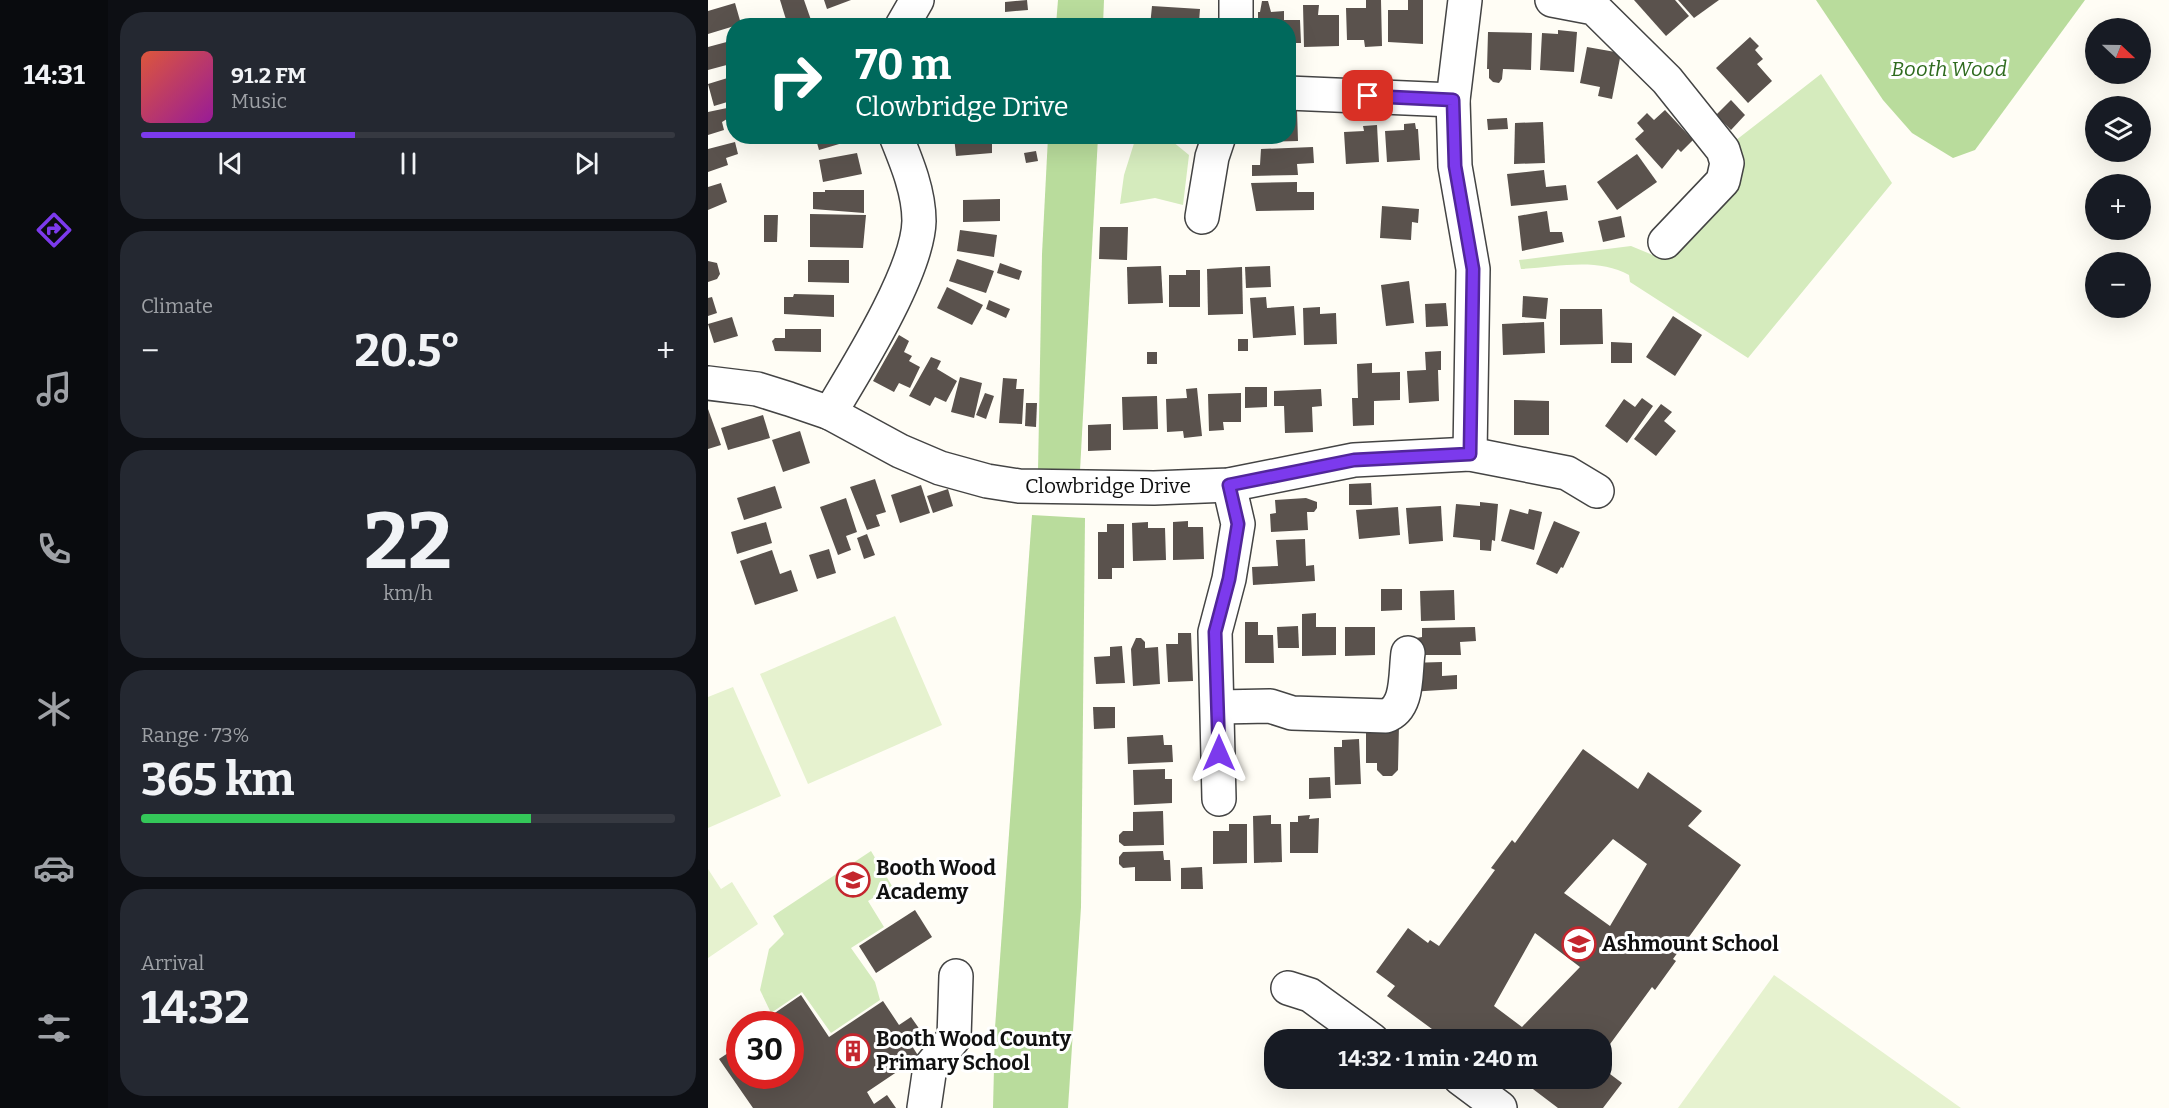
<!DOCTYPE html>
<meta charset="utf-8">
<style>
:root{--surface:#171b24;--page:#242831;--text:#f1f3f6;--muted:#9ea1a6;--line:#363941;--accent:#7c3aed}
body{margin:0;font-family:Bitter,serif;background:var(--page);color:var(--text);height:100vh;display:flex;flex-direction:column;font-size:22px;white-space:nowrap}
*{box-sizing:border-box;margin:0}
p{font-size:20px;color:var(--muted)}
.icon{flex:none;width:33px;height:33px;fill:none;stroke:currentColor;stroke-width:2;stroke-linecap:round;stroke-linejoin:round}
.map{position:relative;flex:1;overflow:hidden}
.sheet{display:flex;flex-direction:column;gap:12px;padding:12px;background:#0d0f14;width:600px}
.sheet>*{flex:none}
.top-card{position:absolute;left:18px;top:18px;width:570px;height:126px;border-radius:24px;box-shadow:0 6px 24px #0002;background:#00695c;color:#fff;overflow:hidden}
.needle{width:39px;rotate:112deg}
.fabs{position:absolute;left:1377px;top:18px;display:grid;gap:12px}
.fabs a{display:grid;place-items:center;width:66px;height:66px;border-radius:50%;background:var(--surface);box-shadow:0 6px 24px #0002;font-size:30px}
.speed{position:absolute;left:18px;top:1011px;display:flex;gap:12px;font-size:30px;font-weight:700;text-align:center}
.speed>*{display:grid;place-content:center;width:78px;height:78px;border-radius:50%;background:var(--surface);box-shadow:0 6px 24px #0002;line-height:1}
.speed .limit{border:9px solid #d22;background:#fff;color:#111}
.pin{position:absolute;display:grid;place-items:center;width:51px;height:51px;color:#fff;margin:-26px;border-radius:12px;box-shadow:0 3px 9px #0006}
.me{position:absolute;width:66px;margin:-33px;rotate:0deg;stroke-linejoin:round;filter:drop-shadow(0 0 4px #0008)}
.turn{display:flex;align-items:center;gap:21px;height:126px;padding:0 30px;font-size:27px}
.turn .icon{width:78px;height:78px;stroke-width:2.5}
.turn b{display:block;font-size:42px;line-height:51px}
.big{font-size:45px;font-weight:700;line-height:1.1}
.sheet .card{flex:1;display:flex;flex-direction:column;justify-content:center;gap:9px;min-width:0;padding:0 21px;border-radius:24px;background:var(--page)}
.sheet .dial{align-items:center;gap:0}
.dial b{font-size:78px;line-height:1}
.song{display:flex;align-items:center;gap:18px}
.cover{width:72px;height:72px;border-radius:9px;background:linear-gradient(135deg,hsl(10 70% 55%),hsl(300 70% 35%))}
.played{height:6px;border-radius:3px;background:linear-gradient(90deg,var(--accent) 40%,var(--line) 40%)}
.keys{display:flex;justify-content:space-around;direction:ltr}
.heat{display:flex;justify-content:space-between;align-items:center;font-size:33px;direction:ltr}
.charge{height:9px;border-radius:4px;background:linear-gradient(90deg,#34c759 73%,var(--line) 0)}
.trip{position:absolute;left:556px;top:1029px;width:348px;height:60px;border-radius:24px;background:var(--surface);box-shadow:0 6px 24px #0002;font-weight:700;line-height:60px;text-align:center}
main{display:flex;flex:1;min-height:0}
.tab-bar{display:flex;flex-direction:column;width:108px;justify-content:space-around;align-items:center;background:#090b0e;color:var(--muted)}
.tab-bar .icon{width:42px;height:42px}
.tab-bar .on{color:var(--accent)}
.tab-bar b{font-size:27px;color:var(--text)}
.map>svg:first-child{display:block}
.green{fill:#d5ebbd}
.forest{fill:#b9dc9c}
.pitch{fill:#e6f2cf}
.building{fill:#5a524d;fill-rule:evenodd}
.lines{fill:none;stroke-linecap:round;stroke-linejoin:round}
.minor-casing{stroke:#444;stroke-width:36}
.minor{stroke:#fff;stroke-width:33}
.route-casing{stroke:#51269a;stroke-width:15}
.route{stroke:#7c3aed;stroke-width:10}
.labels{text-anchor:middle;stroke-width:6;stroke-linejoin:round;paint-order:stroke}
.park-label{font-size:21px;font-style:italic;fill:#2f6b1f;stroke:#fff}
.street-label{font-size:21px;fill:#111;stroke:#fff}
.poi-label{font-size:21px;font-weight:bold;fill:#111;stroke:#fff;text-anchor:start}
</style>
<main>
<nav class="tab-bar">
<b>14:31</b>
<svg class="icon on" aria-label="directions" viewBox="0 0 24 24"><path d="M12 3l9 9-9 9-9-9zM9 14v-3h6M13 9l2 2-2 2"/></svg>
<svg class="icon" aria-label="music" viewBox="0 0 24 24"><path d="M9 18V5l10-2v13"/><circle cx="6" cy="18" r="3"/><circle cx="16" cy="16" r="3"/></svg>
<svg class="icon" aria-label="phone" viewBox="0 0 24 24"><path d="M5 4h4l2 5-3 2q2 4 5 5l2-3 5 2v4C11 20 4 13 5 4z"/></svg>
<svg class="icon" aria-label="climate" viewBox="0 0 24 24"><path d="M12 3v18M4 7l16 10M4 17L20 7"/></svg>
<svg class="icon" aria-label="car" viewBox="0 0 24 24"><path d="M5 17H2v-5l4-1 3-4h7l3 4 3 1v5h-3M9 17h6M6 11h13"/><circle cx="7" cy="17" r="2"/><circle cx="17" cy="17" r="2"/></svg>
<svg class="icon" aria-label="filters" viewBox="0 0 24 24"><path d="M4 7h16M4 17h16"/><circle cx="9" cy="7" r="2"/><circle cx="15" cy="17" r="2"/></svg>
</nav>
<section class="sheet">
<div class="card">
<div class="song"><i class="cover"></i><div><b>91.2 FM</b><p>Music</p></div></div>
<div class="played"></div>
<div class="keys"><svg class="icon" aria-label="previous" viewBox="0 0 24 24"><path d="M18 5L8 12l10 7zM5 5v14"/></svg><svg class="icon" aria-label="pause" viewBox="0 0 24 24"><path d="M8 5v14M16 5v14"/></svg><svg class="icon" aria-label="next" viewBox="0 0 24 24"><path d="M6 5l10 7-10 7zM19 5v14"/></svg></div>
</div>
<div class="card"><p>Climate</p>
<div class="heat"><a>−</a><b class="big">20.5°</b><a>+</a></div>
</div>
<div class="card dial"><b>22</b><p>km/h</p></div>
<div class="card"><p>Range · 73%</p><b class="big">365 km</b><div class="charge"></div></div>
<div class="card"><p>Arrival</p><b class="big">14:32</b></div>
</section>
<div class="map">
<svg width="1461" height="1108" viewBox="0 0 1461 1108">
<rect width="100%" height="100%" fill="#fffdf5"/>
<g class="green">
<path d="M1113,74L1184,183L1040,358L922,282L921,275C890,257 847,267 813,269L811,260L923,246L952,258L968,243L1023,144Z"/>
<polygon points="428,137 459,137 481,155 475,205 447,198 412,204 416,175"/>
<polygon points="163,851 184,886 160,901 176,927 143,948 167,982 172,1000 123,1033 94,992 63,1013 52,990 61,949 76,934 65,916"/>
</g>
<g class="forest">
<polygon points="350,0 396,0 395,25 348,25"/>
<polygon points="1108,0 1377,0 1267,150 1245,158 1204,133 1175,100"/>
<polygon points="340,137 390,137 372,471 330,471 334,254"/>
<polygon points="324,515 377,518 373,907 360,1108 285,1108 287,1028"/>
</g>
<g class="pitch">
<polygon points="187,616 234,725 100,784 52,674"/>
<polygon points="25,687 73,796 0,828 0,697"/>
<polygon points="0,869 13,889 24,882 50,924 0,958"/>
<polygon points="1066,975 1253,1108 970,1108"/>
</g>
<g class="building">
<polygon points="72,0 96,0 103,20 80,26"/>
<polygon points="116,0 143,0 119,9"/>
<polygon points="319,0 320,10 297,12 297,2"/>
<polygon points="658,0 673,0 674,46 657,47 656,40 639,40 638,8 658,8"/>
<polygon points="700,0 715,0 715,44 680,42 680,10 700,10"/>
<polygon points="926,0 967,0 981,16 958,36"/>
<polygon points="970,0 1011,0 986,18"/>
<polygon points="554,1 560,1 563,12 576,11 576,20 592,20 593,43 580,43 580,26 550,26 550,12 552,12"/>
<polygon points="27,3 33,24 0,34 0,11"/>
<polygon points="595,5 611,5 610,15 631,15 631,46 596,47"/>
<polygon points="444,6 492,9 491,22 482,22 482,26 442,26"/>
<polygon points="280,18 281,26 235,26 235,19"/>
<polygon points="850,30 869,32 866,72 832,70 834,33 850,34"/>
<polygon points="780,32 824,33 823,70 795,69 794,79 791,83 785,82 781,78 781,69 779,69"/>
<polygon points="1042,37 1051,46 1047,50 1055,59 1049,64 1064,81 1040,103 1008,68"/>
<polygon points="26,40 26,63 0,70 0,47"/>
<polygon points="879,47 913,53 904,99 890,96 892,87 872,83"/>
<polygon points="26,76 26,100 6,106 0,84"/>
<polygon points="1023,100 1037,115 1023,130 1008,115"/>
<polygon points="19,108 24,116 14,122 16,130 0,135 0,112"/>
<polygon points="580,110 589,110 590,141 553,142 553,136 580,136"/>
<polygon points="957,110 985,140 973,152 970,149 954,169 927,139 936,131 929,123 939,113 946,120"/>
<polygon points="799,118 800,129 780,130 779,119"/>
<polygon points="835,122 837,163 806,164 807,123"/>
<polygon points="707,123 708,129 710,129 712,160 679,162 677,131 696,130 696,124"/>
<polygon points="669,125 671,162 638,164 636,132 656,131 655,126"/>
<polygon points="107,136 147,136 148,139 111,150"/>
<polygon points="246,136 301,136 302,142 284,144 284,153 248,156"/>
<polygon points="27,142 30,154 18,158 20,165 0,172 0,149"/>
<polygon points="605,147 606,163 589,164 590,175 544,176 544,165 552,165 553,149"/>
<polygon points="328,151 330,161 318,163 316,153"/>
<polygon points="149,153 154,174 115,182 111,160"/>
<polygon points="929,154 949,182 909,210 889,182"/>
<polygon points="836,170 838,187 858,185 860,200 803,206 799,174"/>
<polygon points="589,182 589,192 606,192 606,210 548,211 543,183"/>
<polygon points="13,183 19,202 0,210 0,187"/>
<polygon points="117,190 156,190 156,213 105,209 105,192 117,192"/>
<polygon points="292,199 292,221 255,222 255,200"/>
<polygon points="674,206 711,209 710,223 704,222 703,240 672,238"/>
<polygon points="839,211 842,232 854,232 856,242 814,251 810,216"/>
<polygon points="102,214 158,215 155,248 102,247"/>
<polygon points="56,215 70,215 69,242 56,242"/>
<polygon points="913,216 917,237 895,242 890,221"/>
<polygon points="392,227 420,227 419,260 391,259"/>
<polygon points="252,230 289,235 286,257 249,251"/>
<polygon points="249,259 286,271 278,293 241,281"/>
<polygon points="100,260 141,260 141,283 100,282"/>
<polygon points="0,261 9,263 12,274 9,279 0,282"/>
<polygon points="292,263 314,271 311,280 289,273"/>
<polygon points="453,266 455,303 420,304 419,267"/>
<polygon points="562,266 563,287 538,288 537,267"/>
<polygon points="534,267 535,314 500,315 499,269"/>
<polygon points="478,270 492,270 492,307 461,307 461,275 478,275"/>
<polygon points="701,281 706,323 678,326 673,285"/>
<polygon points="239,287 275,305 264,325 229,308"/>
<polygon points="86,294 126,295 126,317 76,314 76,297 85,297"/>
<polygon points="815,296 840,298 838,319 814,317"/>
<polygon points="4,297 9,313 0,316 0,298"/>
<polygon points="558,297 559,308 586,306 588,335 545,338 542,298"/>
<polygon points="281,300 302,309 298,318 278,309"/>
<polygon points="738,303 740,326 718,327 717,304"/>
<polygon points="612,307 612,314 628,313 629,344 596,345 595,308"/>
<polygon points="852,309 894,309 895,344 852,345"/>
<polygon points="965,316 994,335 967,376 938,357"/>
<polygon points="24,317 30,336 6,343 0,324"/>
<polygon points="836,322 837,353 795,355 794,324"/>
<polygon points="77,329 113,329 113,352 67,351 64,341 67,338 77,338"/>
<polygon points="191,335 201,341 196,352 204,356 201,361 212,367 202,388 191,383 186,392 165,381"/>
<rect x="530" y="339" width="10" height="12"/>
<polygon points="903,342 924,343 924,363 903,363"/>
<polygon points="733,351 733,370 730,370 731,401 701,403 699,371 718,370 717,352"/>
<rect x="439" y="352" width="10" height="12"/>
<polygon points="223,357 233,361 229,369 249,381 238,402 227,397 222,406 201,396"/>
<polygon points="664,363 664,373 692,372 692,400 666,401 666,425 645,426 644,398 650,398 649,364"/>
<polygon points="252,377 274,383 266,418 243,412"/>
<polygon points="295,378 309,379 308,389 316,389 314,424 291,423"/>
<polygon points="537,387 559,387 559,407 537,408"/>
<polygon points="489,388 494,436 476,438 475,431 459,432 458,399 479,398 478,389"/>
<polygon points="613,389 614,406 604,407 605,432 577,433 576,406 566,406 566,391"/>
<polygon points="277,393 286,396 278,419 268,415"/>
<polygon points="533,393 533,422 515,422 516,430 501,431 500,394"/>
<polygon points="449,396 450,429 415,430 414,397"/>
<polygon points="934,398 945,406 919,443 897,426 916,399 927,407"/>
<polygon points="806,400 841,401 841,435 806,435"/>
<polygon points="318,403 329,403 328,427 317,426"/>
<polygon points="953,404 964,412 956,421 968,431 948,456 926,439"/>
<polygon points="0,409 13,445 0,449"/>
<polygon points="55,415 62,438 20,450 13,428"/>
<polygon points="403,424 403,450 380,451 380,425"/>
<polygon points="92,431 102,463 75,472 64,440"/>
<polygon points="167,479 178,512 168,515 172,526 159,530 142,487"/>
<polygon points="663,483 664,505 641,505 641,484"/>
<polygon points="213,485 222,513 192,523 183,495"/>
<polygon points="67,486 74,508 36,520 29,498"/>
<polygon points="240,489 245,506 225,513 219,496"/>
<polygon points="138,498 149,532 138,536 143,550 130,555 112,507"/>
<polygon points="598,498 609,502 609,508 606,512 599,512 600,530 563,532 562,514 568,513 567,500"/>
<polygon points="772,502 790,504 787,541 784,540 783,551 772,550 772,540 745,537 748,504 772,506"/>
<polygon points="733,506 735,541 701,544 698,508"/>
<polygon points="690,507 692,535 651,539 648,510"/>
<polygon points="802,509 820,514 821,509 834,512 826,550 793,541"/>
<polygon points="480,521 480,527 495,527 496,559 465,560 465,522"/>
<polygon points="846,521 872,532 855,568 853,567 849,574 828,564"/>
<polygon points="58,522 64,543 29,554 23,532"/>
<polygon points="440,522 440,528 457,528 458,560 425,561 424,523"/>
<polygon points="399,524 416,524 416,568 404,568 404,579 390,579 390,532 399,532"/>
<polygon points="159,534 167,555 156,559 149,538"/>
<polygon points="597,539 598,566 606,565 607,581 545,585 544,567 570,566 568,540"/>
<polygon points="121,549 128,573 109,579 101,555"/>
<polygon points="64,550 72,574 83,570 90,591 47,605 32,561"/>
<polygon points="673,589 694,589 694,610 673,611"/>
<polygon points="746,590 747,620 713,621 712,591"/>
<polygon points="608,613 608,627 628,627 628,655 594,656 594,614"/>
<polygon points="537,622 550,622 550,635 565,635 566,663 537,663"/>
<polygon points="590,626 591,648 570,648 569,627"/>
<polygon points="637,627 667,627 667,655 637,656"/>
<polygon points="767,627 768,641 752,642 753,655 708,655 708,638 714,637 714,628"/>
<polygon points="470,633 483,633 485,681 460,682 458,644 470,644"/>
<polygon points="428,638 433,638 437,642 437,648 450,647 452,684 425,686 423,649"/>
<polygon points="414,646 417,683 388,684 386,657 402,656 402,647"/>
<polygon points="734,662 734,676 749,675 749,689 701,692 701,663"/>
<polygon points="385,707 407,707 407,728 386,729"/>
<polygon points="691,725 690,770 684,776 675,776 669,770 669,763 658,763 658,726"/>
<polygon points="455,735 456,745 464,745 465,762 420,764 419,737"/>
<polygon points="651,739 653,784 627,785 626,747 634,747 634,740"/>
<path d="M875,749L930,789L940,772L994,811L980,826L1033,865L965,959L968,961L947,990L944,987L894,1055V1040H745L730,1029L728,1032L679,996L687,986L668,972L700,928L720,943L722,940L731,946L787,870L783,868L804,840L807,843ZM905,839L939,864L902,926L856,893ZM827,933L872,967L814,1027L786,1006Z"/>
<polygon points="457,769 457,779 464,779 464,803 426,805 425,770"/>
<polygon points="622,777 623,798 601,799 601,778"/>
<polygon points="455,811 456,845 416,846 411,842 411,835 415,831 425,831 425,812"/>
<polygon points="563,815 563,824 573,824 574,862 546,863 545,816"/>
<polygon points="602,815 601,819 611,818 610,853 582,853 582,822 590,822 590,816"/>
<polygon points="521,824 539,824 539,863 505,864 505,831 521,831"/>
<polygon points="455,851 456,860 462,860 463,881 427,881 427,867 415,868 411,864 411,857 415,852"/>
<polygon points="494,867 495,889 473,889 473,868"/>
<polygon points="207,910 224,937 168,973 151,946"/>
<polygon points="93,995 121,1037 175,1001 191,1025 203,1017 217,1037 204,1046 211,1057 159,1092 166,1104 179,1095 188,1108 45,1108 11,1059 32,1045 32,1076 82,1076 82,1024 57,1024 55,1021"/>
<polygon points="894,1068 914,1083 895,1108 850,1108 817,1083 812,1088 799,1078 894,1078"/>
</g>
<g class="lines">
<defs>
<g id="minor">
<polyline points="757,0 745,100 747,166 765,269 762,454"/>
<polyline points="844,0 886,8 959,80 1015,150 1019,163 1015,181 957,242"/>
<polyline points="194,26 209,0"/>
<polyline points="528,26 528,0"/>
<polyline points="580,93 745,100"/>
<polyline points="494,217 504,157 511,136"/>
<polyline points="0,383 49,389 81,399 122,413 192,451 232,468 279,481 311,486 446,488 521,485 646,460 762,454 859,473 889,491"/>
<path d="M122,413C149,368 210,271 211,221C211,192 199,163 188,136"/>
<path d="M511,707L562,706L584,713L678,716C701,708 697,674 700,653"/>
<polyline points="511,799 507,632 521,579 530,524 521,485"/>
<polyline points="580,988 602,995 664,1040"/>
<polyline points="752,1078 792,1108"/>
<polyline points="216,1108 222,1067 246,1038 248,976"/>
</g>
</defs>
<use href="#minor" class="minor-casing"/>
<use href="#minor" class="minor"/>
</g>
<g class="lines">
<defs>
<polyline id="route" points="511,753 507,632 521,579 530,524 521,485 646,460 762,454 765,269 747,166 745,100 660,96"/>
</defs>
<use href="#route" class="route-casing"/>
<use href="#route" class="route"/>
</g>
<defs>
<symbol id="school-ring" viewBox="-11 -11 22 22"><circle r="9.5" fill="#fff" stroke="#c4262e" stroke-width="1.5"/><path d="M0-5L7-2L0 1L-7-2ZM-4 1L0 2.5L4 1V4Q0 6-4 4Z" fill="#c4262e"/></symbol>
<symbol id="building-ring" viewBox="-11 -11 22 22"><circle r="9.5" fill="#fff" stroke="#c4262e" stroke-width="1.5"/><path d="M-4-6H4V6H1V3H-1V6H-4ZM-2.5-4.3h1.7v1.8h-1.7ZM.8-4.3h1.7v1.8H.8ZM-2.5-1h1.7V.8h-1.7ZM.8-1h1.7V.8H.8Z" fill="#c4262e"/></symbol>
</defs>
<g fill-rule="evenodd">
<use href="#school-ring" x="126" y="861" width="38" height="38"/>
<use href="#school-ring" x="852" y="925" width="38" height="38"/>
<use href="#building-ring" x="126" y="1032" width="38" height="38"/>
</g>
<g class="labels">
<g class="park-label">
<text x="1241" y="76">Booth Wood</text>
</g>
<g class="street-label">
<text x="400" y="493">Clowbridge Drive</text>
</g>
<g class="poi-label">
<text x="168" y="875">Booth Wood<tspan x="168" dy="24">Academy</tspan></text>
<text x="894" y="951">Ashmount School</text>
<text x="168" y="1046">Booth Wood County<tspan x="168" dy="24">Primary School</tspan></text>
</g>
</g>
</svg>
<div class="fabs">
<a><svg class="needle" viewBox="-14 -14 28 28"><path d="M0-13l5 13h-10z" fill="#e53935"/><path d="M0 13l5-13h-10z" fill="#9ea1a6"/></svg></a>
<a><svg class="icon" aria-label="layers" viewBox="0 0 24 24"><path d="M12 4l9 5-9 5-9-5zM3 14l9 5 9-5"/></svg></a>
<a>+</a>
<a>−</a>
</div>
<div class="speed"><div class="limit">30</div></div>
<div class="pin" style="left:660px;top:96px;background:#d93025"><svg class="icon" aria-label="arrive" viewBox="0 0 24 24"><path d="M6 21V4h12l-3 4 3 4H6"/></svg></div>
<svg class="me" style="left:511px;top:753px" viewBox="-20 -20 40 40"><path d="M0-17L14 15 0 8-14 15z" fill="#7c3aed" stroke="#fff" stroke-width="4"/></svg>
<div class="trip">14:32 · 1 min · 240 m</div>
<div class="top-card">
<div class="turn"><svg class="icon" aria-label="right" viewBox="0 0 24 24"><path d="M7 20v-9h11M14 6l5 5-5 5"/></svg><div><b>70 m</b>Clowbridge Drive</div></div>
</div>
</div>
</main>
